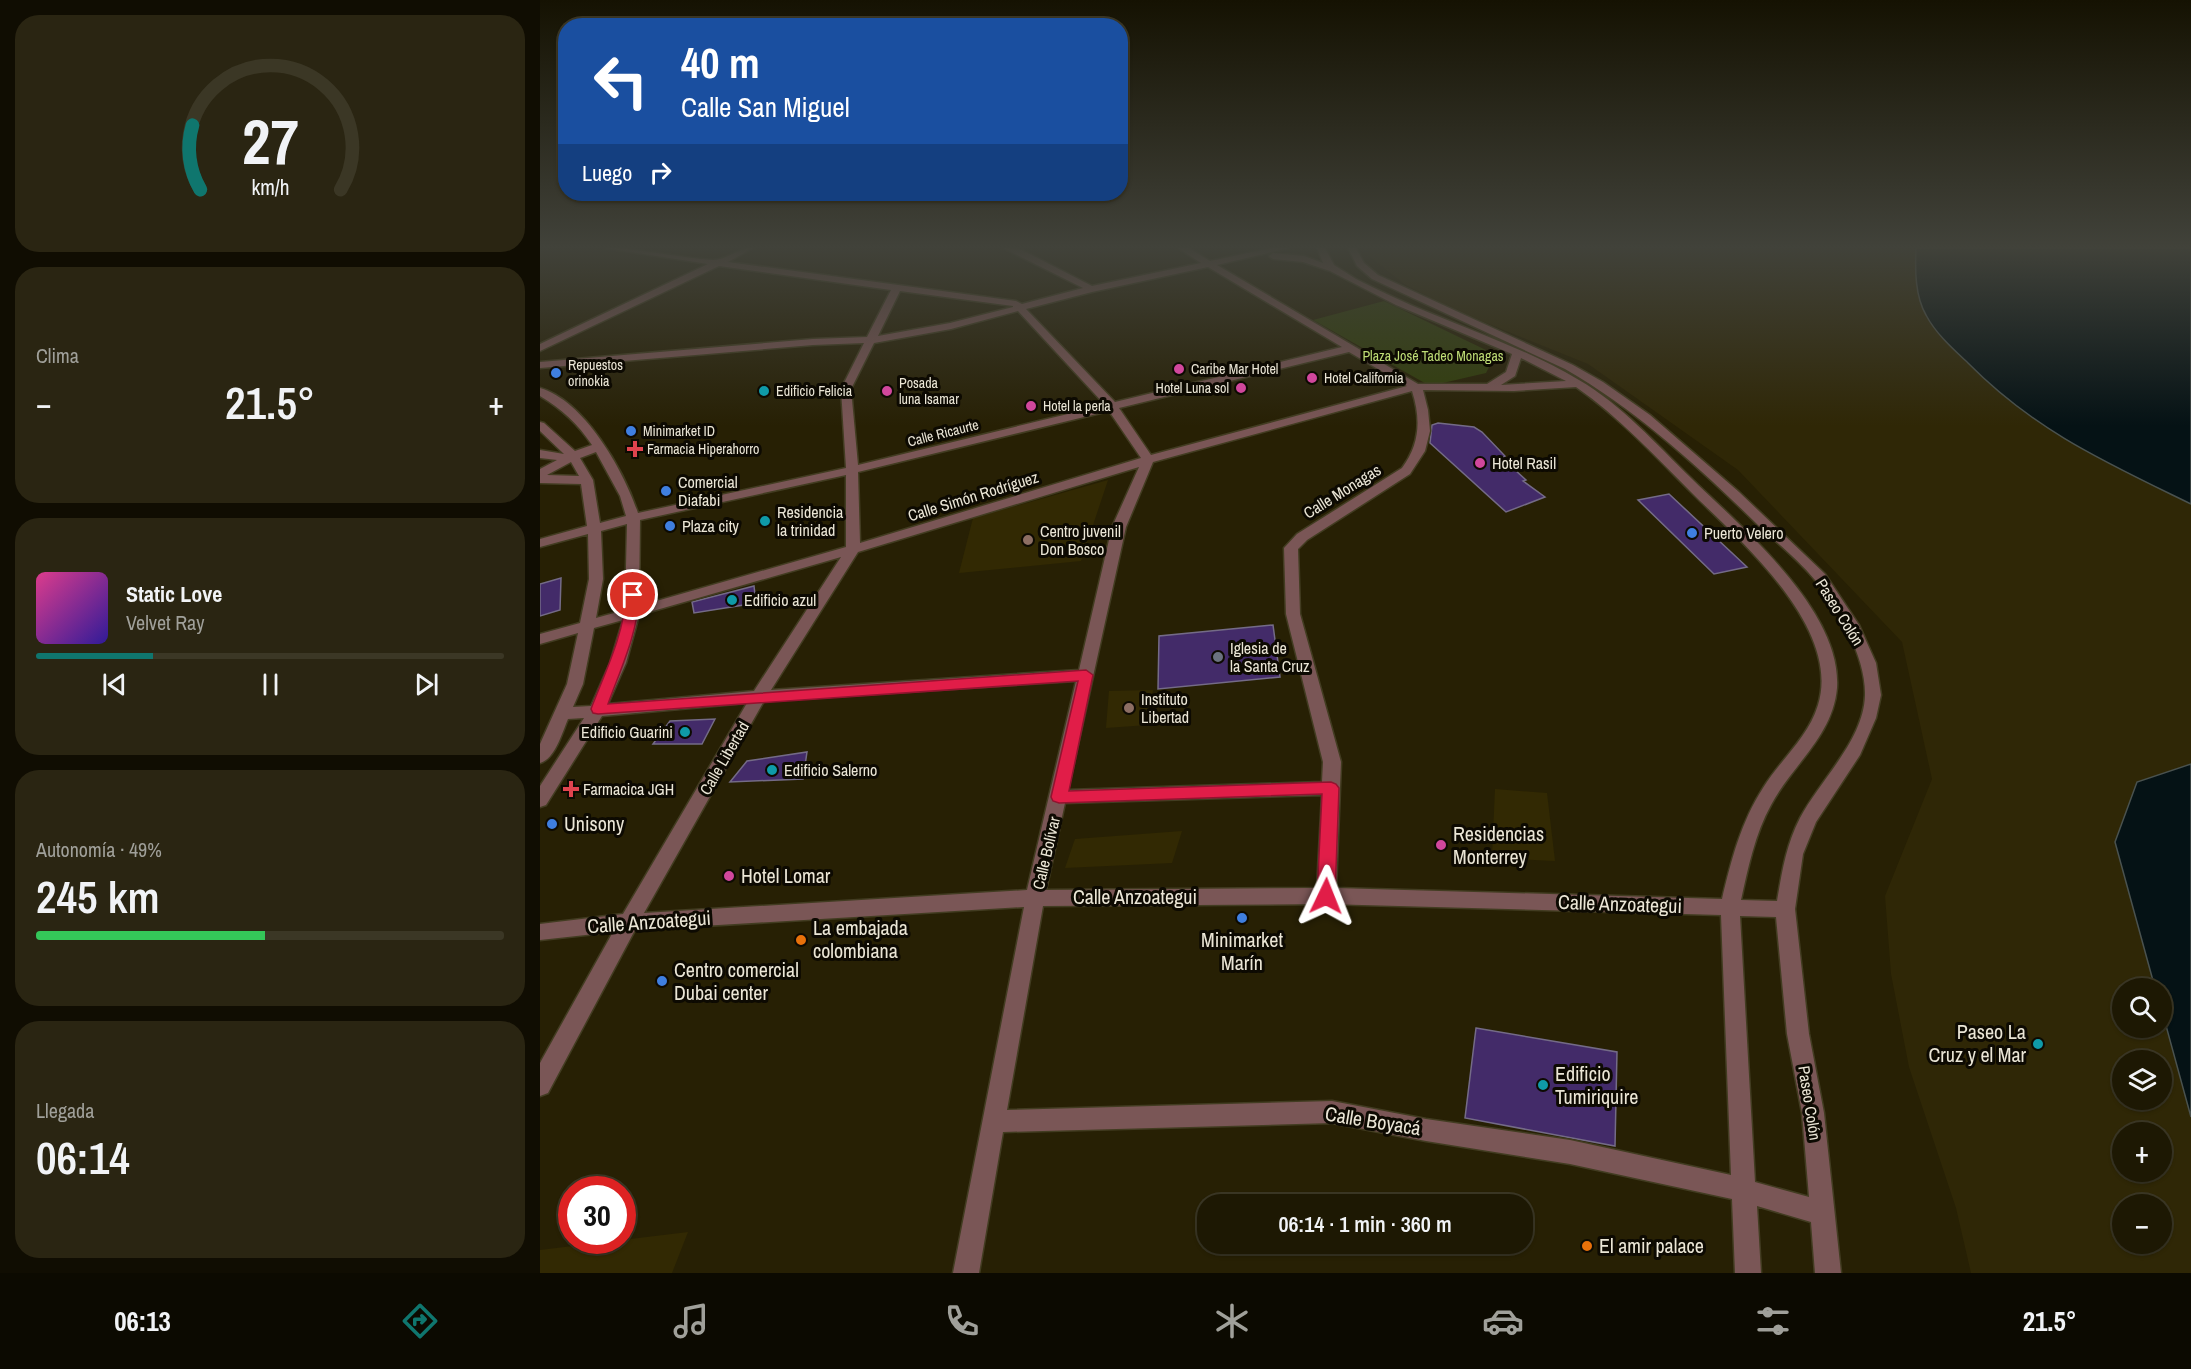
<!DOCTYPE html>
<html lang="es">
<meta charset="utf-8">
<style>
:root{--surface:#1d1803;--page:#2a2512;--text:#f1f3f6;--muted:#a0a09a;--line:#3b3725;--accent:#0f766e}
body{margin:0;font-family:"Archivo Narrow",sans-serif;background:var(--page);color:var(--text);height:100vh;display:flex;flex-direction:column;font-size:22px;white-space:nowrap}
*{box-sizing:border-box;margin:0}
p{font-size:20px;color:var(--muted)}
.icon{flex:none;width:33px;height:33px;fill:none;stroke:currentColor;stroke-width:2;stroke-linecap:round;stroke-linejoin:round}
.map{position:relative;flex:1;overflow:hidden}
.side{display:flex;flex-direction:column;gap:15px;padding:15px;background:#100d02;width:540px}
.side>*{flex:none}
.banner{position:absolute;left:18px;top:18px;width:570px;height:183px;border-radius:24px;box-shadow:0 2px 4px #0004,0 0 0 2px var(--line);background:#1a4fa0;color:#fff;overflow:hidden}
.fabs{position:absolute;left:1572px;top:978px;display:grid;gap:12px}
.fabs a{display:grid;place-items:center;width:60px;height:60px;border-radius:50%;background:var(--surface);box-shadow:0 2px 4px #0004,0 0 0 2px var(--line);font-size:30px}
.speed{position:absolute;left:18px;top:1176px;display:flex;gap:12px;font-size:30px;font-weight:700;text-align:center}
.speed>*{display:grid;place-content:center;width:78px;height:78px;border-radius:50%;background:var(--surface);box-shadow:0 2px 4px #0004,0 0 0 2px var(--line);line-height:1}
.speed .limit{border:9px solid #d22;background:#fff;color:#111}
.pin{position:absolute;display:grid;place-items:center;width:51px;height:51px;color:#fff;margin:-26px;border:3px solid #fff;border-radius:50%;box-shadow:0 2px 6px #0007}
.me{position:absolute;width:66px;margin:-33px;rotate:2deg;stroke-linejoin:round;filter:drop-shadow(0 0 4px #0008)}
.turn{display:flex;align-items:center;gap:21px;height:126px;padding:0 24px;font-size:27px}
.turn .icon{width:78px;height:78px;stroke-width:2.5}
.turn b{display:block;font-size:42px;line-height:51px}
.then{display:flex;align-items:center;height:57px;padding:0 24px;background:#0003;gap:12px;font-size:22px}
.big{font-size:45px;font-weight:600;line-height:1.1}
.side .tile{flex:1;display:flex;flex-direction:column;justify-content:center;gap:9px;min-width:0;padding:0 21px;border-radius:24px;background:var(--page)}
.side .dial{align-items:center;gap:0}
.dial svg{height:156px;overflow:visible;fill:none;stroke:var(--line);stroke-width:7;stroke-linecap:round;text-anchor:middle}
.dial text{fill:var(--text);stroke:none}
.song{display:flex;align-items:center;gap:18px}
.cover{width:72px;height:72px;border-radius:9px;background:linear-gradient(135deg,hsl(330 70% 55%),hsl(250 70% 35%))}
.played{height:6px;border-radius:3px;background:linear-gradient(90deg,var(--accent) 25%,var(--line) 25%)}
.keys{display:flex;justify-content:space-around;direction:ltr}
.heat{display:flex;justify-content:space-between;align-items:center;font-size:33px;direction:ltr}
.charge{height:9px;border-radius:4px;background:linear-gradient(90deg,#34c759 49%,var(--line) 0)}
.trip{position:absolute;left:657px;top:1194px;width:336px;height:60px;border-radius:24px;background:var(--surface);box-shadow:0 2px 4px #0004,0 0 0 2px var(--line);font-weight:600;line-height:60px;text-align:center}
.dock{display:flex;height:96px;justify-content:space-around;align-items:center;background:#0c0a01;color:var(--muted)}
.dock .icon{width:42px;height:42px}
.dock .current{color:var(--accent)}
.dock b{font-size:27px;color:var(--text)}
main{display:flex;flex:1;min-height:0}
.map>svg:first-child{display:block}
.built{fill:#322903}
.green{fill:#313e09}
.sand{fill:#2f2706;fill-rule:evenodd}
.water{fill:#051215;stroke:#4a524f;stroke-width:1.5}
.building{fill:#432b69;stroke:#746b87;stroke-width:1.5}
.lines{fill:none;stroke-linecap:round;stroke-linejoin:round}
.minor-casing{stroke:#423c21;stroke-width:3}
.minor{fill:#7a5656;fill-rule:evenodd}
.route{fill:#e11d48;stroke:#92132f;stroke-width:1.5}
.hotel-dot{fill:#d1479c;stroke:#0d0a02;stroke-width:2}
.shop-dot{fill:#3f7fe0;stroke:#0d0a02;stroke-width:2}
.culture-dot{fill:#0f9aa8;stroke:#0d0a02;stroke-width:2}
.health-dot{fill:#e0444e;stroke:#0d0a02;stroke-width:2}
.education-dot{fill:#8d6e63;stroke:#0d0a02;stroke-width:2}
.worship-dot{fill:#6b7280;stroke:#0d0a02;stroke-width:2}
.food-dot{fill:#e8710a;stroke:#0d0a02;stroke-width:2}
.labels{text-anchor:middle;stroke-width:6;stroke-linejoin:round;paint-order:stroke}
.far-park-label{font-size:14px;fill:#bfde76;stroke:#0d0a02}
.far-poi-label{font-size:14px;fill:#ebe6d6;stroke:#0d0a02;text-anchor:start}
.far-street-label{font-size:14px;fill:#ebe6d6;stroke:#0d0a02}
.poi-label{font-size:16px;fill:#ebe6d6;stroke:#0d0a02;text-anchor:start}
.street-label{font-size:16px;fill:#ebe6d6;stroke:#0d0a02}
.near-poi-label{font-size:20px;fill:#ebe6d6;stroke:#0d0a02;text-anchor:start}
.near-street-label{font-size:20px;fill:#ebe6d6;stroke:#0d0a02}
</style>
<main>
<section class="side">
<div class="tile dial"><svg viewBox="0 0 100 80">
<path d="M14 69A42 42 0 1 1 86 69"/>
<path d="M14 69A42 42 0 0 1 10 36" stroke="#0f766e"/>
<text x="50" y="56" font-size="32" font-weight="700">27</text>
<text x="50" y="72" font-size="11">km/h</text>
</svg></div>
<div class="tile"><p>Clima</p>
<div class="heat"><a>−</a><b class="big">21.5°</b><a>+</a></div>
</div>
<div class="tile">
<div class="song"><i class="cover"></i><div><b>Static Love</b><p>Velvet Ray</p></div></div>
<div class="played"></div>
<div class="keys"><svg class="icon" aria-label="previous" viewBox="0 0 24 24"><path d="M18 5L8 12l10 7zM5 5v14"/></svg><svg class="icon" aria-label="pause" viewBox="0 0 24 24"><path d="M8 5v14M16 5v14"/></svg><svg class="icon" aria-label="next" viewBox="0 0 24 24"><path d="M6 5l10 7-10 7zM19 5v14"/></svg></div>
</div>
<div class="tile"><p>Autonomía · 49%</p><b class="big">245 km</b><div class="charge"></div></div>
<div class="tile"><p>Llegada</p><b class="big">06:14</b></div>
</section>
<div class="map">
<svg width="1651" height="1273" viewBox="0 0 1651 1273">
<rect width="100%" height="100%" fill="#272004"/>
<g class="built">
<polygon points="568,480 541,561 419,573 433,518"/>
<polygon points="613,690 608,725 566,728 569,691"/>
<polygon points="955,789 1007,793 1015,861 952,858"/>
<polygon points="642,831 632,863 525,868 535,839"/>
<polygon points="148,1232 132,1273 0,1273 0,1250"/>
</g>
<polygon class="green" points="844,301 948,351 950,365 946,373 890,386 773,320"/>
<path class="sand" d="M831,248H1381L1651,502V764L1597,782L1575,842L1615,988H1582V1028H1622V1011L1651,1117V1273H1431L1416,1208L1369,1067L1351,974L1345,896L1392,779L1362,642L1198,470L1048,364L914,310L864,284L829,256ZM1582,1060H1622V1100H1582ZM1582,1132H1622V1172H1582ZM1582,1204H1622V1244H1582Z"/>
<g class="water">
<path d="M1376,248H1651V504C1567,463 1495,431 1428,363C1413,349 1396,334 1386,315C1375,296 1375,270 1376,248Z"/>
<polygon points="1651,764 1651,1117 1622,1011 1622,988 1615,988 1575,842 1597,782"/>
</g>
<g class="building">
<polygon points="898,423 934,427 942,432 965,456 962,458 986,480 983,481 1005,497 966,512 890,443 892,425"/>
<polygon points="1129,494 1207,567 1174,574 1098,500"/>
<polygon points="21,578 20,610 0,616 0,584"/>
<polygon points="214,586 216,603 154,613 152,602"/>
<polygon points="733,625 740,677 618,689 619,636"/>
<polygon points="175,719 162,744 113,744 130,721"/>
<polygon points="267,752 263,779 190,782 207,761"/>
<polygon points="936,1028 1077,1052 1075,1146 925,1118"/>
</g>
<g class="lines">
<defs>
<path id="minor" d="M65,248C102,248 137,258 173,260C186,260 198,248 213,248L188,262L476,301L482,304L543,288L463,248L482,250L552,286L661,263L638,248H649L670,261L732,248H749L677,265L878,384H947L966,372L972,354L856,305L790,271L763,262L733,259L729,256L733,253L764,256L783,263L777,248H785L794,265L816,279C840,291 865,303 890,313C940,334 992,352 1039,380C1082,405 1116,444 1151,478C1202,528 1302,610 1297,688C1293,736 1252,765 1231,805C1215,834 1208,868 1201,900L1237,901C1242,872 1246,845 1260,818C1280,780 1324,740 1325,695C1326,657 1298,608 1275,580C1259,560 1237,543 1219,526C1160,468 1098,411 1025,369L832,279L817,266L808,248H816L824,263L838,275L1033,365L1063,382L1110,415L1199,492L1285,574L1319,625L1336,663L1341,695L1336,718L1320,755L1276,822L1263,854L1255,909L1269,1034L1284,1113L1301,1273H1275L1271,1222L1217,1206L1221,1273H1195L1192,1199L1030,1164L886,1141L792,1123L463,1132L439,1273H413L484,907L95,930L8,1093L0,1096V1063L73,932L0,940V924L83,914L207,703L62,716L6,805L0,807V786L44,718L28,719C22,733 15,759 0,763V744L27,684L38,633L0,644V634L40,623L49,579L48,534L0,547V539L47,526L41,484L0,483V469L17,460L0,458V450L24,454L0,431V422L4,423L35,451L52,445C38,424 22,409 0,396V388C45,401 84,471 98,513L306,468L301,389L324,343L273,345L0,368V362L273,339L327,337L351,290L179,266L0,351V344L168,264ZM668,267L802,347L575,402L486,309L552,292ZM360,291L473,306V307L410,323L338,336ZM478,311L565,405L318,465L311,389L334,343L411,329ZM809,352L867,386L611,455L579,408ZM981,358L1026,381L961,385L975,376ZM1036,387C1079,417 1114,455 1151,492C1199,540 1302,627 1278,705C1268,738 1240,760 1223,788C1201,822 1191,861 1182,899L796,888L801,762L760,614L758,549L767,540L870,474L885,451L890,431L888,410L883,390L974,391ZM872,391C881,419 880,444 862,468L757,534L744,548L746,614L783,762L782,782L528,790L586,527L613,462ZM569,411L601,458L320,543L318,472ZM56,452L80,496L86,516L60,523L53,480L40,458ZM31,462L39,476L7,475ZM599,467L572,527L539,670L231,690L318,552ZM306,475V547L99,606L100,520ZM87,524L85,610L56,618L63,579L61,531ZM301,557L214,691L68,704L86,663L99,615ZM83,620L70,663L51,706L33,707L43,684L54,628ZM536,681L487,890L104,913L224,701ZM782,795L777,888L506,890L525,803ZM786,904L1181,915L1191,1175L1030,1140L886,1119L792,1101L467,1110L503,906ZM1200,916L1236,917L1247,1034L1262,1113L1269,1197L1215,1182Z"/>
</defs>
<use href="#minor" class="minor-casing"/>
<use href="#minor" class="minor"/>
</g>
<linearGradient id="sky" x2="0" y2="1"><stop stop-color="#151202"/><stop offset="0.58" stop-color="#41423a"/><stop offset="1" stop-color="#41423a" stop-opacity="0"/></linearGradient>
<rect width="1651" height="426" fill="url(#sky)"/>
<path class="route" d="M93,591L99,595C98,633 81,668 68,704L546,670L553,675L529,791L791,782L796,784L799,788L795,896L792,901L786,903L780,901L777,896L782,794L519,803L513,801L511,797L538,681L58,714L53,713L51,709C65,672 84,635 86,595Z"/>
<g class="hotel-dot">
<circle cx="639" cy="369" r="6"/>
<circle cx="772" cy="378" r="6"/>
<circle cx="701" cy="388" r="6"/>
<circle cx="347" cy="391" r="6"/>
<circle cx="491" cy="406" r="6"/>
<circle cx="940" cy="463" r="6"/>
<circle cx="901" cy="845" r="6"/>
<circle cx="189" cy="876" r="6"/>
</g>
<g class="shop-dot">
<circle cx="16" cy="373" r="6"/>
<circle cx="91" cy="431" r="6"/>
<circle cx="126" cy="491" r="6"/>
<circle cx="130" cy="526" r="6"/>
<circle cx="1152" cy="533" r="6"/>
<circle cx="12" cy="824" r="6"/>
<circle cx="702" cy="918" r="6"/>
<circle cx="122" cy="981" r="6"/>
</g>
<g class="culture-dot">
<circle cx="224" cy="391" r="6"/>
<circle cx="225" cy="521" r="6"/>
<circle cx="192" cy="600" r="6"/>
<circle cx="145" cy="732" r="6"/>
<circle cx="232" cy="770" r="6"/>
<circle cx="1498" cy="1044" r="6"/>
<circle cx="1003" cy="1085" r="6"/>
</g>
<g class="health-dot">
<path d="M92 440h6v6h6v6h-6v6h-6v-6h-6v-6h6z"/>
<path d="M28 780h6v6h6v6h-6v6h-6v-6h-6v-6h6z"/>
</g>
<g class="education-dot">
<circle cx="488" cy="540" r="6"/>
<circle cx="589" cy="708" r="6"/>
</g>
<circle class="worship-dot" cx="678" cy="657" r="6"/>
<g class="food-dot">
<circle cx="261" cy="940" r="6"/>
<circle cx="1047" cy="1246" r="6"/>
</g>
<g class="labels">
<g class="far-park-label">
<text x="893" y="361">Plaza José Tadeo Monagas</text>
</g>
<g class="far-poi-label">
<text x="28" y="370">Repuestos<tspan x="28" dy="16">orinokia</tspan></text>
<text x="651" y="374">Caribe Mar Hotel</text>
<text x="784" y="383">Hotel California</text>
<text x="359" y="388">Posada<tspan x="359" dy="16">luna Isamar</tspan></text>
<text x="689" y="393" text-anchor="end">Hotel Luna sol</text>
<text x="236" y="396">Edificio Felicia</text>
<text x="503" y="411">Hotel la perla</text>
<text x="103" y="436">Minimarket ID</text>
<text x="107" y="454">Farmacia Hiperahorro</text>
</g>
<g class="far-street-label">
<text transform="translate(403 433) rotate(-14)" y="5">Calle Ricaurte</text>
</g>
<g class="poi-label">
<text x="952" y="469">Hotel Rasil</text>
<text x="138" y="488">Comercial<tspan x="138" dy="18">Diafabi</tspan></text>
<text x="237" y="518">Residencia<tspan x="237" dy="18">la trinidad</tspan></text>
<text x="142" y="532">Plaza city</text>
<text x="500" y="537">Centro juvenil<tspan x="500" dy="18">Don Bosco</tspan></text>
<text x="1164" y="539">Puerto Velero</text>
<text x="204" y="606">Edificio azul</text>
<text x="690" y="654">Iglesia de<tspan x="690" dy="18">la Santa Cruz</tspan></text>
<text x="601" y="705">Instituto<tspan x="601" dy="18">Libertad</tspan></text>
<text x="133" y="738" text-anchor="end">Edificio Guarini</text>
<text x="244" y="776">Edificio Salerno</text>
<text x="43" y="795">Farmacica JGH</text>
</g>
<g class="street-label">
<text transform="translate(802 491) rotate(-32)" y="6">Calle Monagas</text>
<text transform="translate(433 496) rotate(-17)" y="6">Calle Simón Rodríguez</text>
<text transform="translate(1300 612) rotate(58)" y="6">Paseo Colón</text>
<text transform="translate(184 758) rotate(-60)" y="6">Calle Libertad</text>
<text transform="translate(506 853) rotate(-77)" y="6">Calle Bolívar</text>
<text transform="translate(1270 1103) rotate(81)" y="6">Paseo Colón</text>
</g>
<g class="near-poi-label">
<text x="24" y="831">Unisony</text>
<text x="913" y="841">Residencias<tspan x="913" dy="23">Monterrey</tspan></text>
<text x="201" y="883">Hotel Lomar</text>
<text x="273" y="935">La embajada<tspan x="273" dy="23">colombiana</tspan></text>
<text x="702" y="947" text-anchor="middle">Minimarket<tspan x="702" dy="23">Marín</tspan></text>
<text x="134" y="977">Centro comercial<tspan x="134" dy="23">Dubai center</tspan></text>
<text x="1486" y="1039" text-anchor="end">Paseo La<tspan x="1486" dy="23">Cruz y el Mar</tspan></text>
<text x="1015" y="1081">Edificio<tspan x="1015" dy="23">Tumiriquire</tspan></text>
<text x="1059" y="1253">El amir palace</text>
</g>
<g class="near-street-label">
<text x="595" y="904">Calle Anzoategui</text>
<text transform="translate(1080 904) rotate(2)" y="7">Calle Anzoategui</text>
<text transform="translate(109 922) rotate(-4)" y="7">Calle Anzoategui</text>
<text transform="translate(833 1121) rotate(9)" y="7">Calle Boyacá</text>
</g>
</g>
</svg>
<div class="fabs">
<a><svg class="icon" aria-label="search" viewBox="0 0 24 24"><circle cx="10" cy="10" r="6"/><path d="M15 15l6 6"/></svg></a>
<a><svg class="icon" aria-label="layers" viewBox="0 0 24 24"><path d="M12 4l9 5-9 5-9-5zM3 14l9 5 9-5"/></svg></a>
<a>+</a>
<a>−</a>
</div>
<div class="speed"><div class="limit">30</div></div>
<div class="pin" style="left:93px;top:595px;background:#d93025"><svg class="icon" aria-label="arrive" viewBox="0 0 24 24"><path d="M6 21V4h12l-3 4 3 4H6"/></svg></div>
<svg class="me" style="left:786px;top:896px" viewBox="-20 -20 40 40"><path d="M0-17L14 15 0 8-14 15z" fill="#e11d48" stroke="#fff" stroke-width="4"/></svg>
<div class="trip">06:14 · 1 min · 360 m</div>
<div class="banner">
<div class="turn"><svg class="icon" aria-label="left" viewBox="0 0 24 24"><path d="M17 20v-9H6M10 6l-5 5 5 5"/></svg><div><b>40 m</b>Calle San Miguel</div></div>
<div class="then">Luego<svg class="icon" aria-label="right" viewBox="0 0 24 24"><path d="M7 20v-9h11M14 6l5 5-5 5"/></svg></div>
</div>
</div>
</main>
<nav class="dock">
<b>06:13</b>
<svg class="icon current" aria-label="directions" viewBox="0 0 24 24"><path d="M12 3l9 9-9 9-9-9zM9 14v-3h6M13 9l2 2-2 2"/></svg>
<svg class="icon" aria-label="music" viewBox="0 0 24 24"><path d="M9 18V5l10-2v13"/><circle cx="6" cy="18" r="3"/><circle cx="16" cy="16" r="3"/></svg>
<svg class="icon" aria-label="phone" viewBox="0 0 24 24"><path d="M5 4h4l2 5-3 2q2 4 5 5l2-3 5 2v4C11 20 4 13 5 4z"/></svg>
<svg class="icon" aria-label="climate" viewBox="0 0 24 24"><path d="M12 3v18M4 7l16 10M4 17L20 7"/></svg>
<svg class="icon" aria-label="car" viewBox="0 0 24 24"><path d="M5 17H2v-5l4-1 3-4h7l3 4 3 1v5h-3M9 17h6M6 11h13"/><circle cx="7" cy="17" r="2"/><circle cx="17" cy="17" r="2"/></svg>
<svg class="icon" aria-label="filters" viewBox="0 0 24 24"><path d="M4 7h16M4 17h16"/><circle cx="9" cy="7" r="2"/><circle cx="15" cy="17" r="2"/></svg>
<b>21.5°</b>
</nav>
